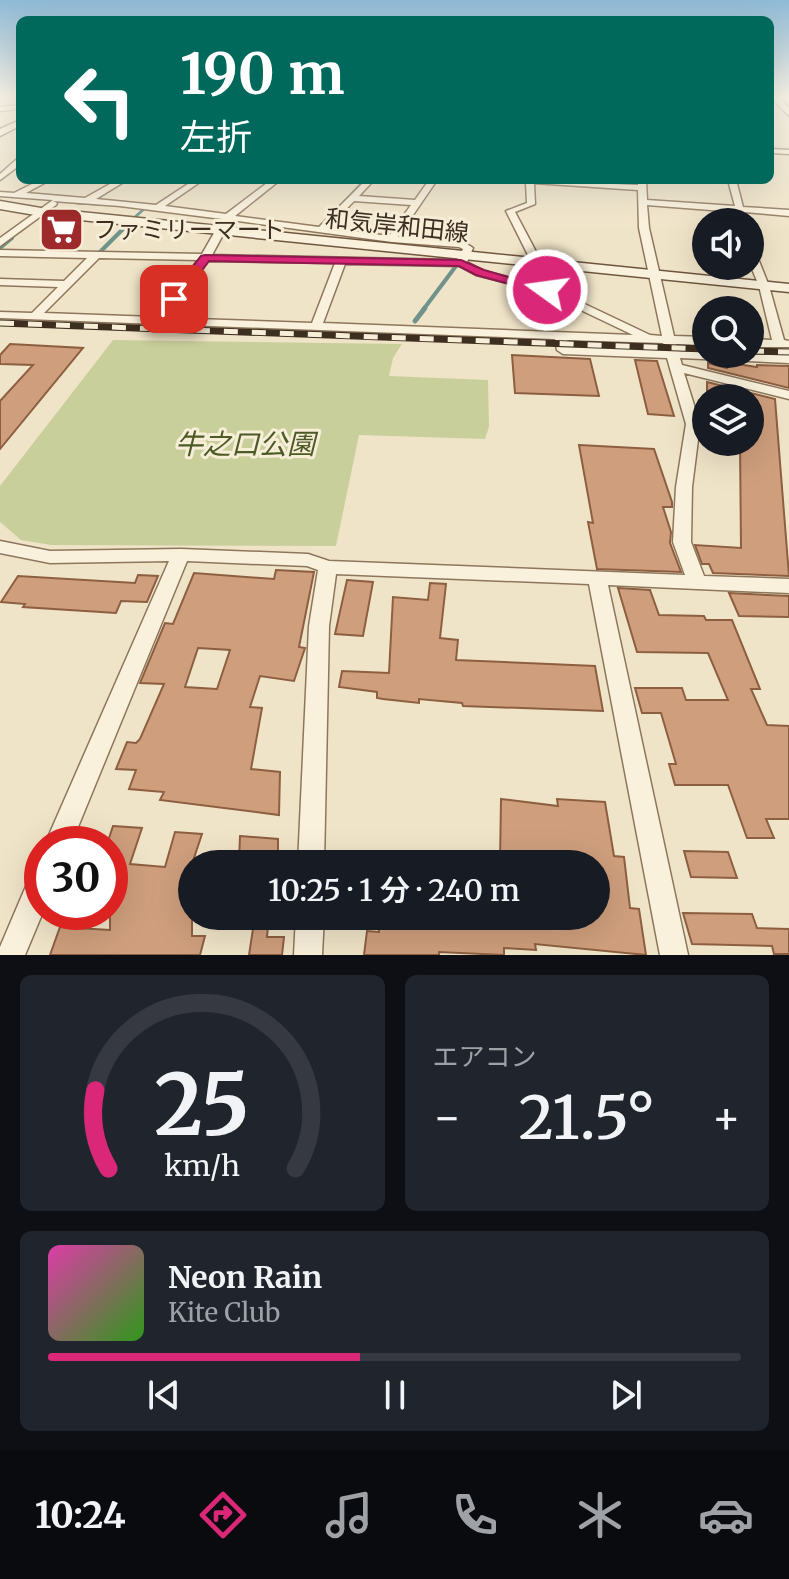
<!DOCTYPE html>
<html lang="ja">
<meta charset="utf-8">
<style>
:root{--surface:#171b24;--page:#20242c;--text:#f1f3f6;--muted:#9ea1a6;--line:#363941;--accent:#db2777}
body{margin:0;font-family:Merriweather,"Noto Sans JP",serif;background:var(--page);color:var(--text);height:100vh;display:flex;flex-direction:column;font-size:30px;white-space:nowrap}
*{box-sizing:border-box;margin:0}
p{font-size:26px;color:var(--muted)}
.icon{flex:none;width:44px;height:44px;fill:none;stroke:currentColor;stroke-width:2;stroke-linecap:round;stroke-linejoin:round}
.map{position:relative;height:955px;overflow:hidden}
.sheet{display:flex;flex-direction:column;gap:20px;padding:20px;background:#0d0f14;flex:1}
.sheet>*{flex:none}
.guide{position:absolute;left:16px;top:16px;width:758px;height:168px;border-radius:12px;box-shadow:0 8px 32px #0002;background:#00695c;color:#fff;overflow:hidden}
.fabs{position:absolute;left:692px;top:208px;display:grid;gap:16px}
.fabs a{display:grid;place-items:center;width:72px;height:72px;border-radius:50%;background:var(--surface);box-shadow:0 8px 32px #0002;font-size:40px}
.speed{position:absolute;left:24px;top:826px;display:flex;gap:16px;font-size:40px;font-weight:700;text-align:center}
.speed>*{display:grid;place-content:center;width:104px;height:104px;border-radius:50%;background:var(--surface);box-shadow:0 8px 32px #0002;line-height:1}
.speed .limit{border:12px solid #d22;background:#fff;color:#111}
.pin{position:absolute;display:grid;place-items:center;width:68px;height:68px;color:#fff;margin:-34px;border-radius:16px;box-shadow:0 4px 12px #0006}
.me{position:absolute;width:88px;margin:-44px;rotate:284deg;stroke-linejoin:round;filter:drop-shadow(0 0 6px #0008)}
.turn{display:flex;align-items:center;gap:28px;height:168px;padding:0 32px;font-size:36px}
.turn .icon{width:104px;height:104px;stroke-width:2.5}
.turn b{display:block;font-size:56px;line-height:68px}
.big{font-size:60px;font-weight:600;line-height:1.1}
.sheet .widget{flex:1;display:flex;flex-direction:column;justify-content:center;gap:12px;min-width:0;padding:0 28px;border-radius:12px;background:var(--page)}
.sheet .dial{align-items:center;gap:0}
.dial svg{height:208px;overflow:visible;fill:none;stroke:var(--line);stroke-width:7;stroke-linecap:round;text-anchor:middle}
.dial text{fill:var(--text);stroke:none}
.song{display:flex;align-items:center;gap:24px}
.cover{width:96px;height:96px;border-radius:12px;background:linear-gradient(135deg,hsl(320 70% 55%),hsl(110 70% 35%))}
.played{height:8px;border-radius:4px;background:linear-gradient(90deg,var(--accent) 45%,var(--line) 45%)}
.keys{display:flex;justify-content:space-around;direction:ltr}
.heat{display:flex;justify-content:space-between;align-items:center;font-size:44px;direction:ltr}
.sheet .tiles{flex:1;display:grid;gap:20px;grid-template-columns:1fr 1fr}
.widget:last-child{grid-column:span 2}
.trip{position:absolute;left:178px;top:850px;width:432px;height:80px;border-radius:40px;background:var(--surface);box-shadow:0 8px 32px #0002;font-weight:600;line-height:80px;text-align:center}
.tabs{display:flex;height:128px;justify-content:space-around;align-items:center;background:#090b0e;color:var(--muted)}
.tabs .icon{width:56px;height:56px}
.tabs .selected{color:var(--accent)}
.tabs b{font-size:36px;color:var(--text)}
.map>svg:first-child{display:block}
.green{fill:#c9cf9b}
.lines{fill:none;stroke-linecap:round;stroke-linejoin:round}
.stream-far2{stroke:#6f938a;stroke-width:3}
.stream-far1{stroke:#6f938a;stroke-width:4}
.stream{stroke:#6f938a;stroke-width:5}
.building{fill:#cf9f7d;stroke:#8d5f41;stroke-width:2;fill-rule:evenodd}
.street-casing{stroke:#8d765c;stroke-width:3}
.secondary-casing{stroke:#6f573f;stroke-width:3}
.street{fill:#faf1dc;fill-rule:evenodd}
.secondary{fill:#faf1dc;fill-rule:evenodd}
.rail-casing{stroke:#3d2e20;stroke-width:7}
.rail{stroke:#f7eed8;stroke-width:5;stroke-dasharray:14;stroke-linecap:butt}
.route{fill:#db2777;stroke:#8e194d;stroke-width:2}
.labels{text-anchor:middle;stroke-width:6;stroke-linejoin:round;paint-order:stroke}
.far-street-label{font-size:24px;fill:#3d2e20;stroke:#f7eed8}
.far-poi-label{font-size:24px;fill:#3d2e20;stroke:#f7eed8;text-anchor:start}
.park-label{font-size:28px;font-style:italic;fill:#4d5a26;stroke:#f7eed8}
</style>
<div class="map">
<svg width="789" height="955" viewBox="0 0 789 955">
<rect width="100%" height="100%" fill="#f0e4c8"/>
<polygon class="green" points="113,340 402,344 393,358 389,376 488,380 489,427 485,439 359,435 336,546 51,545 21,540 0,522 0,486"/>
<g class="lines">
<g class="stream-far2">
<polyline points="77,203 99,204"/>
<polyline points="134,218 145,208"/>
<polyline points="329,218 365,180"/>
</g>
<g class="stream-far1">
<polyline points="0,248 12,238"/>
<polyline points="99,253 129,223"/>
<polyline points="423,310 456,266"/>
</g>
<polyline class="stream" points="415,321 425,308"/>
</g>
<g class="building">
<polygon points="10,344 83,348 0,449 0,401 33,365 0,364 0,355"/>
<polygon points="512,355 590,359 599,396 515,393"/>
<polygon points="635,360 657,361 674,416 648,414"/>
<polygon points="708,363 727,368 731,363 757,367 757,365 789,366 789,388 708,368"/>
<polygon points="707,382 775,399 789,576 713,573 709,564 702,564 695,545 741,548 740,442 750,442 750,398 707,398"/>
<polygon points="579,445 654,449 672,502 672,507 663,507 671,532 670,543 681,572 597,569 588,522 593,523"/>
<path d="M276,570L314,572L299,647L305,648L294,681L260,676L250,707L262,708L251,769L280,772L279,815L160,800L164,792L129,789L136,770L116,769L127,742L136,743L140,739L164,684L140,683L165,623L173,624L194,573L274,579ZM198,648L230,650L217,689L185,687Z"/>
<polygon points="138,575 158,576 147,602 121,601 116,613 23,607 25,604 1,602 18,576 135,583"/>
<polygon points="347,580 373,582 363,636 335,634"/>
<polygon points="430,583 446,584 440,638 458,640 456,660 595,666 603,711 463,706 462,703 419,699 419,703 383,699 377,698 377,692 339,687 342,671 389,673 393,597 428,600"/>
<polygon points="618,588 650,590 659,615 704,616 706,620 732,620 760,689 751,689 767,725 789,726 789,819 766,819 774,838 747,838 728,785 675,785 669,764 676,764 661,713 642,713 635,688 682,688 686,700 728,700 708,653 637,652"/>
<polygon points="729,593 789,596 789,617 739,616"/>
<polygon points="501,799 558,806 557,799 605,802 614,856 624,857 630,908 639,909 646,955 535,944 536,950 504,948 504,955 439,952 439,955 364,955 367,931 379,932 380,916 598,916 596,864 500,864"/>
<polygon points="113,826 142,828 130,864 165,867 175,832 202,834 192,864 192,936 205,936 200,955 50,955 60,927 110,930 110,844 107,844"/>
<polygon points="240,836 278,839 278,858 239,861"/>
<polygon points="684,851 728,852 737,878 691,877"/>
<polygon points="683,913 752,914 757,928 789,929 789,954 774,954 772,946 692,944"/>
<polygon points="255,916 269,916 267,937 284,937 282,955 249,955"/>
</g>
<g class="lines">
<defs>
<g id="street">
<polygon points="20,105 20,109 0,111 0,107"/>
<polygon points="770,149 789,150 789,154 770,153"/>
<polygon points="17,159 20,159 20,165 0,180 0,174"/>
<path d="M40,180H50L26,193L85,198L117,180H127L96,199L156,205L194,180H203L165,206L226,214L271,180H280L235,216L319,227L366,180H374L359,196L415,200L429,180H437L398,237L464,242L473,248L467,262L484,271L551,288L650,335L662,336L639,228L638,190L534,183L535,204L515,212L542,263L537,266L532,263L506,211L527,203L526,183L513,180L638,185V180H646L647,200L735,206L728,180H736L743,207L789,210V216L745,212L748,222H738L736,212L647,205L649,228L674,336L706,337V345L676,344L678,351L706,352V354L789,355V363L680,358L682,365L789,391V399L684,373L700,424L692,487L691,542L704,576L789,579V593L608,585L688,955H660L589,584L336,574L329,626L324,864H298L309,626L318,570L307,566L187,561L71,844H45L169,561L50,563L0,553V541L50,551L181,549L308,554L329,561L685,575L673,542L676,487L686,424L667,358L563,354L557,350L555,339L0,318V312L32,313L58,287L0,285V279L64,281L87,258L0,256V250L202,254L222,219L120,206L53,201L57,203L56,205L0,246V238L53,200L0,196V192L14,193ZM354,201L411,205L389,236L328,228ZM231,220L392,242L459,247L463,249L457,260L212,255ZM99,258L198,260L154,317L44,313ZM208,261L335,263L312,323L166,318ZM345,264L459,266L476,275L543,292L633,335L323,323ZM567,340L663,343L665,350L569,346Z"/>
<polygon points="750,248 755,251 769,286 784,340 789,341 789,347 750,347 750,339 772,340 759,286 750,264"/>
<polygon points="42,869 43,912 25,955 0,955 0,947 32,872"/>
<polygon points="296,916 324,916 322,955 294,955"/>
</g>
<g id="secondary">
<polygon points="770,97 778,97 789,108 789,116"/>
<polygon points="20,120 20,126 0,136 0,129"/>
<polygon points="0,201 41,208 789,284 789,292 41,216 0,209"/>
</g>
</defs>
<use href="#street" class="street-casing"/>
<use href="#secondary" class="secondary-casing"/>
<use href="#street" class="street"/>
<use href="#secondary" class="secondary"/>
<defs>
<g id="rail">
<polyline points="0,323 706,349"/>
<polyline points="750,351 789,352"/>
</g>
</defs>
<use href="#rail" class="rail-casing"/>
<use href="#rail" class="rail"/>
</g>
<linearGradient id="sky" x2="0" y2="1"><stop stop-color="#8fbad6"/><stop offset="0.42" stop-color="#f8f3e6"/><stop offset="1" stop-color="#f8f3e6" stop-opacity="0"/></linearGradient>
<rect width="789" height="231" fill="url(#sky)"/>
<polygon class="route" points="205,255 461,260 484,270 553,290 547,294 476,275 459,266 209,261 179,301 170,301 170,296 201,256"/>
<defs>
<symbol id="supermarket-square" viewBox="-11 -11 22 22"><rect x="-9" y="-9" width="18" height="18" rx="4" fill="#9e2a2b" stroke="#f7eed8"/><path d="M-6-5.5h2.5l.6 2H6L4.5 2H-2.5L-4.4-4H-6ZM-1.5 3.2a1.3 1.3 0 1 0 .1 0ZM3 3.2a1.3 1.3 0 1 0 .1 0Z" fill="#fff"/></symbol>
</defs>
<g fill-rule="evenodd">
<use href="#supermarket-square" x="36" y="204" width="51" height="51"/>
</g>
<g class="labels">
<g class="far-street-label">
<text transform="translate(397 226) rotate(6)" y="8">和気岸和田線</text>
</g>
<g class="far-poi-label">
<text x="93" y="238">ファミリーマート</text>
</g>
<g class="park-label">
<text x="245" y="454">牛之口公園</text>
</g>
</g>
</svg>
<div class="fabs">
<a><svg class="icon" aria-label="sound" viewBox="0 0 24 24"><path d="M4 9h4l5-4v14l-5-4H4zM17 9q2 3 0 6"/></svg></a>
<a><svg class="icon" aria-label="search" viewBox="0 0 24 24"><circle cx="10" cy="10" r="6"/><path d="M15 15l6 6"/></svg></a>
<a><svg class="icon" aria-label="layers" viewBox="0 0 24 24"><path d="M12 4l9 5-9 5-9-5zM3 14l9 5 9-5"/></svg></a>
</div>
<div class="speed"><div class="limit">30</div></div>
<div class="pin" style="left:174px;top:299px;background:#d93025"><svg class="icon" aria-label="arrive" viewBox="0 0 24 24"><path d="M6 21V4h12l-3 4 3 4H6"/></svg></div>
<svg class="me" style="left:547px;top:290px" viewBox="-20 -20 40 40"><circle r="17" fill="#db2777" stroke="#fff" stroke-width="3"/><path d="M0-11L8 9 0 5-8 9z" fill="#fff"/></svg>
<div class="trip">10:25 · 1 分 · 240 m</div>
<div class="guide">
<div class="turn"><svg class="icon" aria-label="left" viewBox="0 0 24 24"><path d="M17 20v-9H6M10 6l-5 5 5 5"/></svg><div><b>190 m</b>左折</div></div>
</div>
</div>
<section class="sheet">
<div class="tiles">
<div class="widget dial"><svg viewBox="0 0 100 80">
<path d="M14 69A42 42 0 1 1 86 69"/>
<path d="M14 69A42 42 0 0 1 9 39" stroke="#db2777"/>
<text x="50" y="56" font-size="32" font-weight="700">25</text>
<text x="50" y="72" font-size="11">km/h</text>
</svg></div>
<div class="widget"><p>エアコン</p>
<div class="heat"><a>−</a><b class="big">21.5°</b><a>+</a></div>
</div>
<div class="widget">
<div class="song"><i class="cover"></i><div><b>Neon Rain</b><p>Kite Club</p></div></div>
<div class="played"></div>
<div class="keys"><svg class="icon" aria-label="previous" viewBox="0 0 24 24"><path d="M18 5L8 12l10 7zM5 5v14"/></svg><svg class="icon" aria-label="pause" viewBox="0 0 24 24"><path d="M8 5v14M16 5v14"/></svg><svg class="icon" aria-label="next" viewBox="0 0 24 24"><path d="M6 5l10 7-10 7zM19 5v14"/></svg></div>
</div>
</div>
</section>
<nav class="tabs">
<b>10:24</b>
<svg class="icon selected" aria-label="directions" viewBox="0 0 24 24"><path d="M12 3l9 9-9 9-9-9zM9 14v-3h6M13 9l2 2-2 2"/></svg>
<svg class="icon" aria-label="music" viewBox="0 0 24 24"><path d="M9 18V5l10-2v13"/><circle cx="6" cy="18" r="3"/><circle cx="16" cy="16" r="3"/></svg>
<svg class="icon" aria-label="phone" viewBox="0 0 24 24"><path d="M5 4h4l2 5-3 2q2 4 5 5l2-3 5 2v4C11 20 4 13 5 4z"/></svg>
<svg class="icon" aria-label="climate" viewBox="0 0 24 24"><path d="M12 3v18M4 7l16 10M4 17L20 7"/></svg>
<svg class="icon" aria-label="car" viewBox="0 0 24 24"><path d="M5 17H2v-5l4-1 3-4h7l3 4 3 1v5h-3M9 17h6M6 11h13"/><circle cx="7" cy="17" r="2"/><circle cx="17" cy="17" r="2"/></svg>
</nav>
